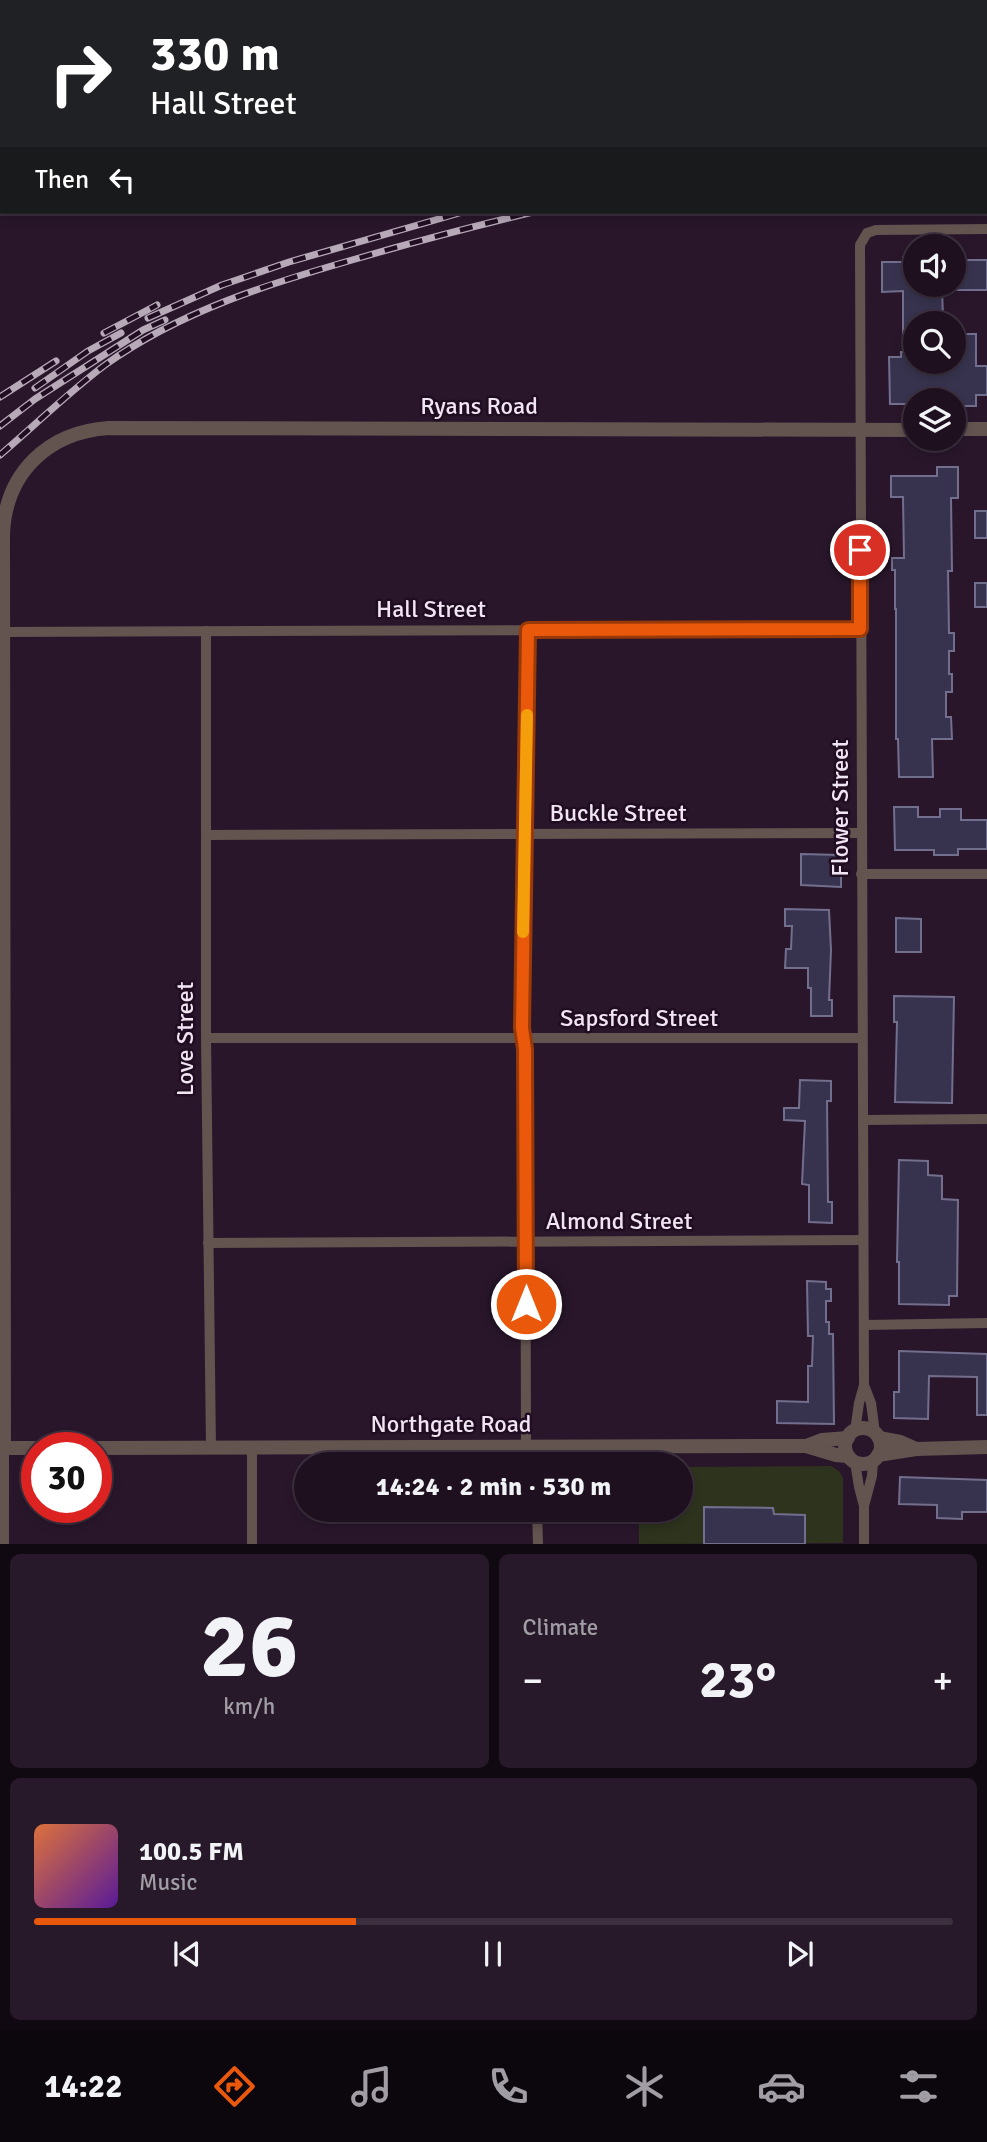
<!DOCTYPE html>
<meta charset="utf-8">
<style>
:root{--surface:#1f1020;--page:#271929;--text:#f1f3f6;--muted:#a19da5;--line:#3c303e;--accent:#ea580c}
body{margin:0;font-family:Signika,sans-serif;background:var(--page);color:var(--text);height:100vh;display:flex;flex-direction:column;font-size:26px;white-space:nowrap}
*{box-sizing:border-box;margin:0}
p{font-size:23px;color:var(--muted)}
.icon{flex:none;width:38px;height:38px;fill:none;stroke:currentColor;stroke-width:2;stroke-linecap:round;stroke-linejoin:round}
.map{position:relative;height:1544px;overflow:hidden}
.side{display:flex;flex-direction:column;gap:10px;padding:10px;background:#110912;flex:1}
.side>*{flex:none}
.hud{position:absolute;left:0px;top:0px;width:987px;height:214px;box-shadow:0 4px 10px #0003,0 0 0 2px var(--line);background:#202124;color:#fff;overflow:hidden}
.fabs{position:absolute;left:903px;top:234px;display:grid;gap:14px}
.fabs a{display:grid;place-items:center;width:63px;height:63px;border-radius:50%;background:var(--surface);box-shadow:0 4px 10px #0003,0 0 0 2px var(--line);font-size:35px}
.speed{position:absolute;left:21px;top:1432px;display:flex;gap:14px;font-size:35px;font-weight:700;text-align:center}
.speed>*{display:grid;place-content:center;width:91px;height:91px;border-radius:50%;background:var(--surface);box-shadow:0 4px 10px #0003,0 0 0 2px var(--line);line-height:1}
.speed .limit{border:10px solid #d22;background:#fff;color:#111}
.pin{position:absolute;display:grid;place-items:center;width:60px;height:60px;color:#fff;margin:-30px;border:4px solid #fff;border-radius:50%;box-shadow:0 2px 7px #0007}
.me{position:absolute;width:77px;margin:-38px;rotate:0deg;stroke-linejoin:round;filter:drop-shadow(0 0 5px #0008)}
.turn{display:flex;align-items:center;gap:24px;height:147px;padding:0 35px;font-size:32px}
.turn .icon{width:91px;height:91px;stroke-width:2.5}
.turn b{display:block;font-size:49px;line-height:60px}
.then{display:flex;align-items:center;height:66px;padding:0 35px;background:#0003;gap:14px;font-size:26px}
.big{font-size:52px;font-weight:800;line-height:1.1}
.side .widget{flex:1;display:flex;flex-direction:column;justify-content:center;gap:10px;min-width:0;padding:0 24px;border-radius:10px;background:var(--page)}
.side .dial{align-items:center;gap:0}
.dial b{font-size:91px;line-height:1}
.song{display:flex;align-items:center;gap:21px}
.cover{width:84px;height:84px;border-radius:10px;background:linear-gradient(135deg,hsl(20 70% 55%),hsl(270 70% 35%))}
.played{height:7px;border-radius:4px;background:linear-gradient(90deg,var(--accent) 35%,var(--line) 35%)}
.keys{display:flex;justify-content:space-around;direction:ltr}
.heat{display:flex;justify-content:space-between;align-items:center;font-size:38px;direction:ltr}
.side .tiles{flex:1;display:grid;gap:10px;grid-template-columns:1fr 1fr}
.widget:last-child{grid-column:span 2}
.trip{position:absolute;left:294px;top:1452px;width:399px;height:70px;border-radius:35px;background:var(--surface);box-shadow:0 4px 10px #0003,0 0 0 2px var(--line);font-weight:800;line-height:70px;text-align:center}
.tabs{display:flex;height:112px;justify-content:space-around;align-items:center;background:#0c060d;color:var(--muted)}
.tabs .icon{width:49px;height:49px}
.tabs .selected{color:var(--accent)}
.tabs b{font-size:32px;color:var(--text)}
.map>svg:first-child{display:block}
.green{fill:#2d331d}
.building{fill:#37334e;stroke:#726e8d;stroke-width:2}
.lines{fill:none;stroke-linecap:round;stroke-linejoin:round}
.minor{stroke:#635450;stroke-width:10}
.tertiary{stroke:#635450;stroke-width:14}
.rail-casing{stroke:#b8a9b9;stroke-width:7}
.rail{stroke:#200d21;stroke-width:4.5;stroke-dasharray:13;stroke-linecap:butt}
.route-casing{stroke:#983908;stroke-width:18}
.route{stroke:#ea580c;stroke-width:12}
.slow{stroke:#f59e0b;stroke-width:12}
.labels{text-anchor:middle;stroke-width:5;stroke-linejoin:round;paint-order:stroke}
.street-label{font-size:24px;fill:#f2e5f3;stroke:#200d21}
</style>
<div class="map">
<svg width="987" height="1544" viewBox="0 0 987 1544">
<rect width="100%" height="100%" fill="#29162b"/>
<polygon class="green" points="831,1466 839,1471 843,1478 843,1543 639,1544 639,1510 681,1510 681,1467"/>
<g class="building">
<polygon points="903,257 915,257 915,285 942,285 943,320 915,320 915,362 954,362 954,334 976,334 976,366 987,366 987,395 976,395 976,406 954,406 954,401 915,401 915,404 890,404 889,357 901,357 901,352 903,352 903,291 882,292 882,262 903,262"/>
<rect x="954" y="260" width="33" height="30"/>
<polygon points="937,467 958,467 958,498 951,498 952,571 948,571 949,633 954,633 954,651 949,651 949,674 952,674 952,692 946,692 946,717 951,717 952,739 932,739 933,777 899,777 898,739 896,739 896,609 895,609 895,570 892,570 892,558 904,558 903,497 891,497 891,476 937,476"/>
<rect x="975" y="511" width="12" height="27"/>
<rect x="975" y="583" width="12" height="24"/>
<polygon points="894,807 918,807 918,817 940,817 940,809 961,809 961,820 987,820 987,849 958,849 958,855 934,855 934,850 895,850"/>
<polygon points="801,854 841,855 841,887 801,885"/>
<polygon points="785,909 829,910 831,950 829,1000 832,1000 832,1016 811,1016 811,988 808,988 808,968 785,968 786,949 791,949 792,926 785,926"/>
<polygon points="896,918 921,919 921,952 896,952"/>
<polygon points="894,996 954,997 952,1103 895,1102 897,1022 894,1022"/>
<polygon points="800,1080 831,1081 831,1101 827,1101 828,1202 832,1202 832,1223 809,1222 809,1185 802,1184 805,1121 784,1120 784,1108 799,1108"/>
<polygon points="899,1160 928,1161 928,1175 942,1176 942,1199 958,1200 957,1296 949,1296 949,1305 899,1304 899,1262 897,1262"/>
<polygon points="807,1281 826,1282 826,1289 831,1289 831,1301 826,1301 826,1322 829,1322 829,1334 833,1334 834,1424 777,1423 777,1401 808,1402 808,1366 812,1366 813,1336 808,1336"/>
<polygon points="899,1351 987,1354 987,1415 977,1415 977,1377 929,1376 928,1419 894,1418 894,1392 899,1392"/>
<polygon points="900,1477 987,1480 987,1512 962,1512 962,1519 937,1518 937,1505 899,1504"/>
<polygon points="704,1507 773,1508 774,1514 805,1515 805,1544 704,1544"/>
</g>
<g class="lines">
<g class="minor">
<polyline points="43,0 43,2"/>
<polyline points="247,0 247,2"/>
<polyline points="553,2 553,0"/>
<polyline points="206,631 206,1038 211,1448"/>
<polyline points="2,632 860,629"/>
<polyline points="206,835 861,833"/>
<polyline points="861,874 987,874"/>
<polyline points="206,1038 862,1038"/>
<polyline points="863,1120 987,1119"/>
<polyline points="208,1243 863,1240"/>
<polyline points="864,1325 987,1323"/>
<polyline points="864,1385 871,1403 875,1433"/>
<polyline points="855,1431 859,1403 864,1385 860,245 867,233 876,230 987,229"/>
<polyline points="526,1446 525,1050 522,1028 528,630"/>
<polyline points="537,1446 537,1465"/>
<polyline points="252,1447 252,1544"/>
<polyline points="4,1448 4,1544"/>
<polyline points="855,1462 859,1487 864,1506 864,1544"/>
<polyline points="864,1506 872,1476 873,1461"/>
<polyline points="537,1510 538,1544"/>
</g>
<g class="tertiary">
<polyline points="985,83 987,82"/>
<polyline points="0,183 2,183"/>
<polyline points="954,429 987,429"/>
<circle cx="863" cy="1446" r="18"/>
<polyline points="879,1438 900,1442 916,1449"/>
<polyline points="806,1446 836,1455 848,1456"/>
<polyline points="0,1448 37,1448"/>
<path d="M4,1448L3,535C5,473 48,432 109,428L915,430"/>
<polyline points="96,1448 806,1446 822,1440 848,1438"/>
<polyline points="878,1455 916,1449 987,1447"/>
</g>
<defs>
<g id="rail">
<polyline points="985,168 987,168"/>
<polyline points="985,194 987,194"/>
<polyline points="148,318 222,285 289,262 463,212"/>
<polyline points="104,333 157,305"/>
<polyline points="35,388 88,351 121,333"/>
<polyline points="0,397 56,361"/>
<polyline points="0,426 35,399 143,330 165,320"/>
<path d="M0,455C35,425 69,392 105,365C180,311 271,283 359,258C417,241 475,226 533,212"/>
</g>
</defs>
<use href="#rail" class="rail-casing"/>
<use href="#rail" class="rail"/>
</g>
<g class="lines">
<defs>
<polyline id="route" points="526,1304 525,1049 522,1028 528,630 860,629 860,550"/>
</defs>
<use href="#route" class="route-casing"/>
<use href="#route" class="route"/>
<polyline class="slow" points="523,932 527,715"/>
</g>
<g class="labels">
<g class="street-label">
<text x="479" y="414">Ryans Road</text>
<text x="431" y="617">Hall Street</text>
<text transform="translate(840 808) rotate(-90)" y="8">Flower Street</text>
<text x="618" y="821">Buckle Street</text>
<text x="639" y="1026">Sapsford Street</text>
<text transform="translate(185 1039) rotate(-90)" y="8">Love Street</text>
<text x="619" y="1229">Almond Street</text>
<text x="451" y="1432">Northgate Road</text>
</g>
</g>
</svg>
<div class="fabs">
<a><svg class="icon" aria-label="sound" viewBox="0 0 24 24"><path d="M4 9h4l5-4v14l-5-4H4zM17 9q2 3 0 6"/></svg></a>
<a><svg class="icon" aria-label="search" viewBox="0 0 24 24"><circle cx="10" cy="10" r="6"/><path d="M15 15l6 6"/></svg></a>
<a><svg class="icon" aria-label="layers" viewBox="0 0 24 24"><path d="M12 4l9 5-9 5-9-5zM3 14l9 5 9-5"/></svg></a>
</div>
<div class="speed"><div class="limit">30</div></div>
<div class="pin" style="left:860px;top:550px;background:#d93025"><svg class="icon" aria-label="arrive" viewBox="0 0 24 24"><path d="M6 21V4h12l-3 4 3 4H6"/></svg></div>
<svg class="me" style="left:526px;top:1304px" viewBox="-20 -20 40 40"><circle r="17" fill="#ea580c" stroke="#fff" stroke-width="3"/><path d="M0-11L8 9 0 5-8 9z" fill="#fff"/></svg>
<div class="trip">14:24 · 2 min · 530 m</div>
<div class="hud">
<div class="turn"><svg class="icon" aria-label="right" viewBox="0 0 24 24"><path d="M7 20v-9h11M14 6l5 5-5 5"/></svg><div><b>330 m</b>Hall Street</div></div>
<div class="then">Then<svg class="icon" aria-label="left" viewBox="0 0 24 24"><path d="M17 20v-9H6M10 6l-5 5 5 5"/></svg></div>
</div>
</div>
<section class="side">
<div class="tiles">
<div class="widget dial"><b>26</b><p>km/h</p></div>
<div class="widget"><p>Climate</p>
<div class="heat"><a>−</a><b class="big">23°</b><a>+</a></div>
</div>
<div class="widget">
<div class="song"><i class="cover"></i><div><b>100.5 FM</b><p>Music</p></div></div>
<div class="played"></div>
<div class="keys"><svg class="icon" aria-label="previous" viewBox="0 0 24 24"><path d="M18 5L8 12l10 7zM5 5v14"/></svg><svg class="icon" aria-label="pause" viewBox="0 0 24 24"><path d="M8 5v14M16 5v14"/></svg><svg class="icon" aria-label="next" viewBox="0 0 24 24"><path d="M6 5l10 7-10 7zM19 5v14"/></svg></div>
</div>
</div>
</section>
<nav class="tabs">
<b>14:22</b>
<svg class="icon selected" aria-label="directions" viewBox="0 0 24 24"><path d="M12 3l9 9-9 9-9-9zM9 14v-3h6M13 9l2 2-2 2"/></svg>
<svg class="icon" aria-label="music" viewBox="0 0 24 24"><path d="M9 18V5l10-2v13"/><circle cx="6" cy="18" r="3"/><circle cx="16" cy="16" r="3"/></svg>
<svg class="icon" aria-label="phone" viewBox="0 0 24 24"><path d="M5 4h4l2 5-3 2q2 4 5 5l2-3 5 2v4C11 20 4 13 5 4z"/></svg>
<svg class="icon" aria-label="climate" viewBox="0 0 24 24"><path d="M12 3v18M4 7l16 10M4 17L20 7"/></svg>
<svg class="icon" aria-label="car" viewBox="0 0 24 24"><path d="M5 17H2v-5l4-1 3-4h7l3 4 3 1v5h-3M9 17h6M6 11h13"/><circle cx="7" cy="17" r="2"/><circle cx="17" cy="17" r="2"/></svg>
<svg class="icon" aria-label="filters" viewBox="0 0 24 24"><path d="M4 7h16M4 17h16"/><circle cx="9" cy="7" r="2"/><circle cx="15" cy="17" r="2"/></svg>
</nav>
